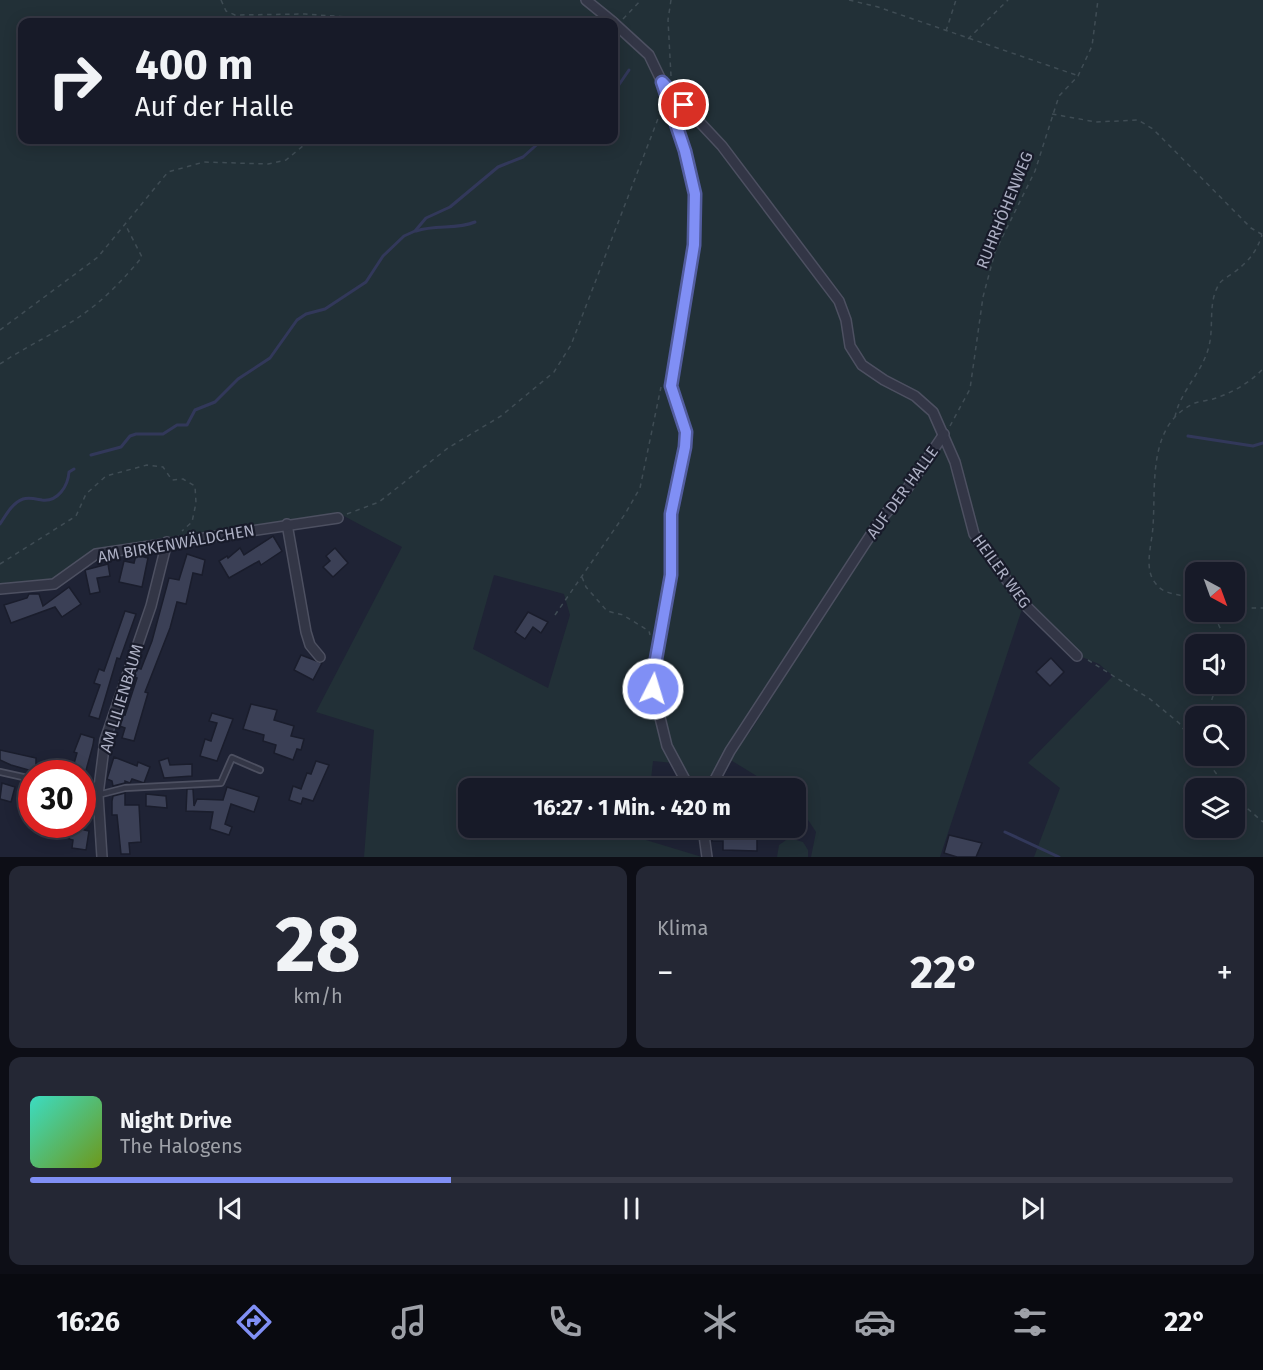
<!DOCTYPE html>
<html lang="de">
<meta charset="utf-8">
<style>
:root{--surface:#171a28;--page:#242734;--text:#f1f3f6;--muted:#9ea1a8;--line:#363845;--accent:#808ff5}
body{margin:0;font-family:"Fira Sans",sans-serif;background:var(--page);color:var(--text);height:100vh;display:flex;flex-direction:column;font-size:22px;white-space:nowrap}
*{box-sizing:border-box;margin:0}
p{font-size:20px;color:var(--muted)}
.icon{flex:none;width:33px;height:33px;fill:none;stroke:currentColor;stroke-width:2;stroke-linecap:round;stroke-linejoin:round}
.map{position:relative;height:857px;overflow:hidden}
.panel{display:flex;flex-direction:column;gap:9px;padding:9px;background:#0d0e16;flex:1}
.panel>*{flex:none}
.banner{position:absolute;left:18px;top:18px;width:600px;height:126px;border-radius:12px;box-shadow:0 3px 15px #0003,0 0 0 2px var(--line);background:#171a28;color:var(--text);overflow:hidden}
.needle{width:39px;rotate:139deg}
.controls{position:absolute;left:1185px;top:562px;display:grid;gap:12px}
.controls a{display:grid;place-items:center;width:60px;height:60px;border-radius:12px;background:var(--surface);box-shadow:0 3px 15px #0003,0 0 0 2px var(--line);font-size:30px}
.speed{position:absolute;left:18px;top:760px;display:flex;gap:12px;font-size:30px;font-weight:700;text-align:center}
.speed>*{display:grid;place-content:center;width:78px;height:78px;border-radius:50%;background:var(--surface);box-shadow:0 3px 15px #0003,0 0 0 2px var(--line);line-height:1}
.speed .limit{border:9px solid #d22;background:#fff;color:#111}
.pin{position:absolute;display:grid;place-items:center;width:51px;height:51px;color:#fff;margin:-26px;border:3px solid #fff;border-radius:50%;box-shadow:0 2px 6px #0007}
.me{position:absolute;width:66px;margin:-33px;rotate:5deg;stroke-linejoin:round;filter:drop-shadow(0 0 4px #0008)}
.turn{display:flex;align-items:center;gap:21px;height:126px;padding:0 18px;font-size:27px}
.turn .icon{width:78px;height:78px;stroke-width:2.5}
.turn b{display:block;font-size:42px;line-height:51px}
.big{font-size:45px;font-weight:700;line-height:1.1}
.panel .widget{flex:1;display:flex;flex-direction:column;justify-content:center;gap:9px;min-width:0;padding:0 21px;border-radius:12px;background:var(--page)}
.panel .dial{align-items:center;gap:0}
.dial b{font-size:78px;line-height:1}
.song{display:flex;align-items:center;gap:18px}
.cover{width:72px;height:72px;border-radius:9px;background:linear-gradient(135deg,hsl(170 70% 55%),hsl(80 70% 35%))}
.played{height:6px;border-radius:3px;background:linear-gradient(90deg,var(--accent) 35%,var(--line) 35%)}
.keys{display:flex;justify-content:space-around;direction:ltr}
.heat{display:flex;justify-content:space-between;align-items:center;font-size:33px;direction:ltr}
.panel .tiles{flex:1;display:grid;gap:9px;grid-template-columns:1fr 1fr}
.widget:last-child{grid-column:span 2}
.trip{position:absolute;left:458px;top:778px;width:348px;height:60px;border-radius:12px;background:var(--surface);box-shadow:0 3px 15px #0003,0 0 0 2px var(--line);font-weight:700;line-height:60px;text-align:center}
.dock{display:flex;height:96px;justify-content:space-around;align-items:center;background:#090a10;color:var(--muted)}
.dock .icon{width:42px;height:42px}
.dock .on{color:var(--accent)}
.dock b{font-size:27px;color:var(--text)}
.map>svg:first-child{display:block}
.green{fill:#223037;fill-rule:evenodd}
.lines{fill:none;stroke-linecap:round;stroke-linejoin:round}
.stream{stroke:#32385a;stroke-width:3}
.building{fill:#3b4056;stroke:#1a1d2c;stroke-width:1.5}
.service-casing{stroke:#4d5061;stroke-width:8}
.minor-casing{stroke:#4d5061;stroke-width:12}
.path{stroke:#3f4c54;stroke-width:1.5;stroke-dasharray:4.5 4.5;stroke-linecap:butt}
.service{stroke:#333646;stroke-width:4.5}
.minor{stroke:#333646;stroke-width:9}
.route-casing{stroke:#535d9f;stroke-width:15}
.route{stroke:#808ff5;stroke-width:10}
.labels{text-anchor:middle;stroke-width:4.5;stroke-linejoin:round;paint-order:stroke}
.street-label{font-size:16px;fill:#acafc3;stroke:#181b2a}
</style>
<div class="map">
<svg width="1263" height="857" viewBox="0 0 1263 857">
<rect width="100%" height="100%" fill="#1f2335"/>
<g class="green">
<path d="M0,0H1263V857H1034L1060,788L1028,763L1113,676L1099,664L1077,655L1023,606L940,857H811L816,832L795,800V789H778L729,759L752,729L869,541L708,789H693L672,751L651,684L673,763L653,761L650,789H468V828H646V840L702,857H364L374,730L316,712L402,547L342,515L94,551L52,580L0,584ZM22,22H614V140H22ZM1196,573H1234V612H1196ZM494,575L564,594L570,615L548,688L473,649ZM1196,645H1234V684H1196ZM1196,717H1234V756H1196ZM1196,789H1234V828H1196Z"/>
<polygon points="789,838 803,842 808,850 808,857 777,857 779,845"/>
</g>
<g class="lines">
<g class="stream">
<polyline points="614,92 629,70"/>
<path d="M416,231C436,224 456,230 475,222"/>
<polyline points="1188,436 1253,446 1263,443"/>
<polyline points="91,455 121,447 130,436 136,434 163,434 177,425 187,425 195,410 215,402 238,379 270,358 297,320 306,314 325,309 366,282 383,256 404,236 415,231 426,218 450,207 498,167 523,157 542,140"/>
<path d="M0,524C6,515 12,503 23,499C29,497 36,499 42,500C58,502 68,486 69,472L74,469"/>
<polyline points="1005,832 1059,857"/>
</g>
</g>
<g class="building">
<polygon points="273,536 282,551 261,565 259,561 229,578 219,561 227,556 228,558 240,548 244,555"/>
<polygon points="335,548 348,563 333,577 323,567 330,561 326,556"/>
<polygon points="187,554 205,560 202,575 193,573 186,604 177,602 170,628 145,692 148,693 134,741 122,738 125,728 117,725 121,714 125,715 137,678 134,677 137,668 141,669 152,641 169,578 179,580"/>
<polygon points="136,555 148,558 142,587 119,582 124,561 134,563"/>
<polygon points="108,564 110,576 97,578 100,592 90,594 85,570"/>
<polygon points="69,587 81,604 62,617 55,607 11,623 4,605 27,598 29,594 39,594 43,606"/>
<polygon points="125,611 136,614 120,659 117,658 99,719 89,716 100,685 94,683 99,669 104,671"/>
<polygon points="528,612 548,622 541,633 533,627 525,639 515,632"/>
<polygon points="301,655 322,663 313,680 294,670"/>
<polygon points="1051,658 1064,672 1050,686 1036,672"/>
<polygon points="251,704 277,710 274,720 294,726 291,736 304,739 301,750 297,749 293,760 274,753 276,745 263,741 264,735 243,729"/>
<polygon points="212,713 233,719 217,761 200,756 205,739 211,741 217,723 209,721"/>
<polygon points="81,734 94,738 93,745 85,774 71,774 77,753 74,752"/>
<polygon points="0,750 36,758 36,765 32,771 11,765 0,760"/>
<polygon points="114,757 137,766 138,762 150,767 144,783 132,779 130,783 125,781 125,783 113,786 112,781 107,779"/>
<polygon points="168,758 170,765 192,764 192,776 164,778 159,761"/>
<polygon points="316,761 329,765 313,801 303,798 301,804 289,800 293,786 301,789 307,773 311,774"/>
<polygon points="2,783 15,787 11,802 0,799"/>
<polygon points="227,787 259,797 254,812 231,804 225,824 232,827 229,835 210,829 213,812 186,811 187,789 193,789 194,806 197,799 223,800"/>
<polygon points="125,793 125,805 139,805 141,842 129,843 130,854 121,854 117,815 112,815 112,801 113,796"/>
<polygon points="146,794 166,796 167,808 146,806"/>
<polygon points="71,825 85,825 84,830 89,831 86,850 72,848 73,840 69,839"/>
<polygon points="713,828 744,828 744,837 757,837 757,851 723,850 723,841 712,841"/>
<polygon points="949,835 982,843 976,857 957,857 944,853"/>
</g>
<g class="lines">
<defs>
<g id="service">
<polyline points="0,772 32,779"/>
<polyline points="82,791 98,795 125,788 221,783 232,758 260,770"/>
</g>
<g id="minor">
<polyline points="586,0 613,22"/>
<polyline points="614,23 649,55 662,82 685,151 695,194 694,245 671,385 686,432 685,447 671,514 671,575 654,670 653,689 667,746 690,789"/>
<polyline points="664,84 722,146 839,301 846,320 850,346 862,365 884,380 915,396 933,412 955,462 974,534 1023,603 1077,656"/>
<polyline points="287,524 306,632 310,645 320,657"/>
<polyline points="0,589 54,584 96,554 338,518"/>
<polyline points="710,789 730,751 881,519 907,489 944,434"/>
<polyline points="703,828 707,857"/>
<polyline points="102,857 98,795 105,740 151,606 167,542"/>
</g>
</defs>
<use href="#service" class="service-casing"/>
<use href="#minor" class="minor-casing"/>
<g class="path">
<polyline points="221,0 226,11 235,15 305,14 417,22"/>
<polyline points="849,0 878,7 1076,75"/>
<polyline points="623,19 641,0"/>
<polyline points="464,22 547,22"/>
<polyline points="946,31 956,0"/>
<polyline points="968,39 1008,0"/>
<polyline points="671,76 668,20 671,0"/>
<polyline points="1052,114 1096,122 1138,120 1153,129 1251,228 1263,235"/>
<polyline points="0,330 98,257 168,172 204,162 268,164 286,160 310,140"/>
<path d="M0,364C25,347 54,334 79,317C102,302 125,278 142,257L126,226"/>
<path d="M1175,417C1180,391 1203,372 1209,346C1214,326 1208,304 1218,286C1220,281 1227,277 1232,274C1248,262 1256,253 1262,235"/>
<polyline points="950,426 970,389 983,297 995,252 1035,171 1059,96 1078,76 1092,46 1098,0"/>
<polyline points="347,514 379,502 448,448 501,416 554,372 571,345 661,111"/>
<polyline points="0,564 76,516 86,494 106,476 147,465 163,467 172,480 183,479 195,486 196,503 192,522 182,531"/>
<polyline points="582,577 586,587 607,611 623,615 649,631 650,635"/>
<path d="M1196,604C1186,591 1166,598 1156,584C1143,569 1152,545 1153,526C1156,485 1147,424 1195,403C1200,401 1207,401 1213,399C1232,393 1249,383 1263,369"/>
<polyline points="1234,611 1245,608 1263,608"/>
<polyline points="1206,612 1215,617 1228,645"/>
<polyline points="555,615 625,514 640,488 661,387"/>
<polyline points="1216,617 1231,612"/>
<polyline points="1088,660 1150,699 1179,723 1196,746"/>
<polyline points="1206,717 1217,684"/>
<polyline points="1187,735 1186,744 1194,745"/>
<polyline points="1203,756 1228,789"/>
<polyline points="1234,797 1263,822"/>
</g>
<use href="#service" class="service"/>
<use href="#minor" class="minor"/>
</g>
<g class="lines">
<defs>
<polyline id="route" points="653,689 654,670 671,575 671,514 685,447 686,432 671,386 694,245 695,194 685,151 662,82 684,105"/>
</defs>
<use href="#route" class="route-casing"/>
<use href="#route" class="route"/>
</g>
<g class="labels">
<g class="street-label">
<text transform="translate(1004 210) rotate(-68)" y="6">RUHRHÖHENWEG</text>
<text transform="translate(902 492) rotate(-54)" y="6">AUF DER HALLE</text>
<text transform="translate(176 543) rotate(-10)" y="6">AM BIRKENWÄLDCHEN</text>
<text transform="translate(1002 571) rotate(54)" y="6">HEILER WEG</text>
<text transform="translate(121 698) rotate(-73)" y="6">AM LILIENBAUM</text>
</g>
</g>
</svg>
<div class="controls">
<a><svg class="needle" viewBox="-14 -14 28 28"><path d="M0-13l5 13h-10z" fill="#e53935"/><path d="M0 13l5-13h-10z" fill="#9ea1a8"/></svg></a>
<a><svg class="icon" aria-label="sound" viewBox="0 0 24 24"><path d="M4 9h4l5-4v14l-5-4H4zM17 9q2 3 0 6"/></svg></a>
<a><svg class="icon" aria-label="search" viewBox="0 0 24 24"><circle cx="10" cy="10" r="6"/><path d="M15 15l6 6"/></svg></a>
<a><svg class="icon" aria-label="layers" viewBox="0 0 24 24"><path d="M12 4l9 5-9 5-9-5zM3 14l9 5 9-5"/></svg></a>
</div>
<div class="speed"><div class="limit">30</div></div>
<div class="pin" style="left:684px;top:105px;background:#d93025"><svg class="icon" aria-label="arrive" viewBox="0 0 24 24"><path d="M6 21V4h12l-3 4 3 4H6"/></svg></div>
<svg class="me" style="left:653px;top:689px" viewBox="-20 -20 40 40"><circle r="17" fill="#808ff5" stroke="#fff" stroke-width="3"/><path d="M0-11L8 9 0 5-8 9z" fill="#fff"/></svg>
<div class="trip">16:27 · 1 Min. · 420 m</div>
<div class="banner">
<div class="turn"><svg class="icon" aria-label="right" viewBox="0 0 24 24"><path d="M7 20v-9h11M14 6l5 5-5 5"/></svg><div><b>400 m</b>Auf der Halle</div></div>
</div>
</div>
<section class="panel">
<div class="tiles">
<div class="widget dial"><b>28</b><p>km/h</p></div>
<div class="widget"><p>Klima</p>
<div class="heat"><a>−</a><b class="big">22°</b><a>+</a></div>
</div>
<div class="widget">
<div class="song"><i class="cover"></i><div><b>Night Drive</b><p>The Halogens</p></div></div>
<div class="played"></div>
<div class="keys"><svg class="icon" aria-label="previous" viewBox="0 0 24 24"><path d="M18 5L8 12l10 7zM5 5v14"/></svg><svg class="icon" aria-label="pause" viewBox="0 0 24 24"><path d="M8 5v14M16 5v14"/></svg><svg class="icon" aria-label="next" viewBox="0 0 24 24"><path d="M6 5l10 7-10 7zM19 5v14"/></svg></div>
</div>
</div>
</section>
<nav class="dock">
<b>16:26</b>
<svg class="icon on" aria-label="directions" viewBox="0 0 24 24"><path d="M12 3l9 9-9 9-9-9zM9 14v-3h6M13 9l2 2-2 2"/></svg>
<svg class="icon" aria-label="music" viewBox="0 0 24 24"><path d="M9 18V5l10-2v13"/><circle cx="6" cy="18" r="3"/><circle cx="16" cy="16" r="3"/></svg>
<svg class="icon" aria-label="phone" viewBox="0 0 24 24"><path d="M5 4h4l2 5-3 2q2 4 5 5l2-3 5 2v4C11 20 4 13 5 4z"/></svg>
<svg class="icon" aria-label="climate" viewBox="0 0 24 24"><path d="M12 3v18M4 7l16 10M4 17L20 7"/></svg>
<svg class="icon" aria-label="car" viewBox="0 0 24 24"><path d="M5 17H2v-5l4-1 3-4h7l3 4 3 1v5h-3M9 17h6M6 11h13"/><circle cx="7" cy="17" r="2"/><circle cx="17" cy="17" r="2"/></svg>
<svg class="icon" aria-label="filters" viewBox="0 0 24 24"><path d="M4 7h16M4 17h16"/><circle cx="9" cy="7" r="2"/><circle cx="15" cy="17" r="2"/></svg>
<b>22°</b>
</nav>
